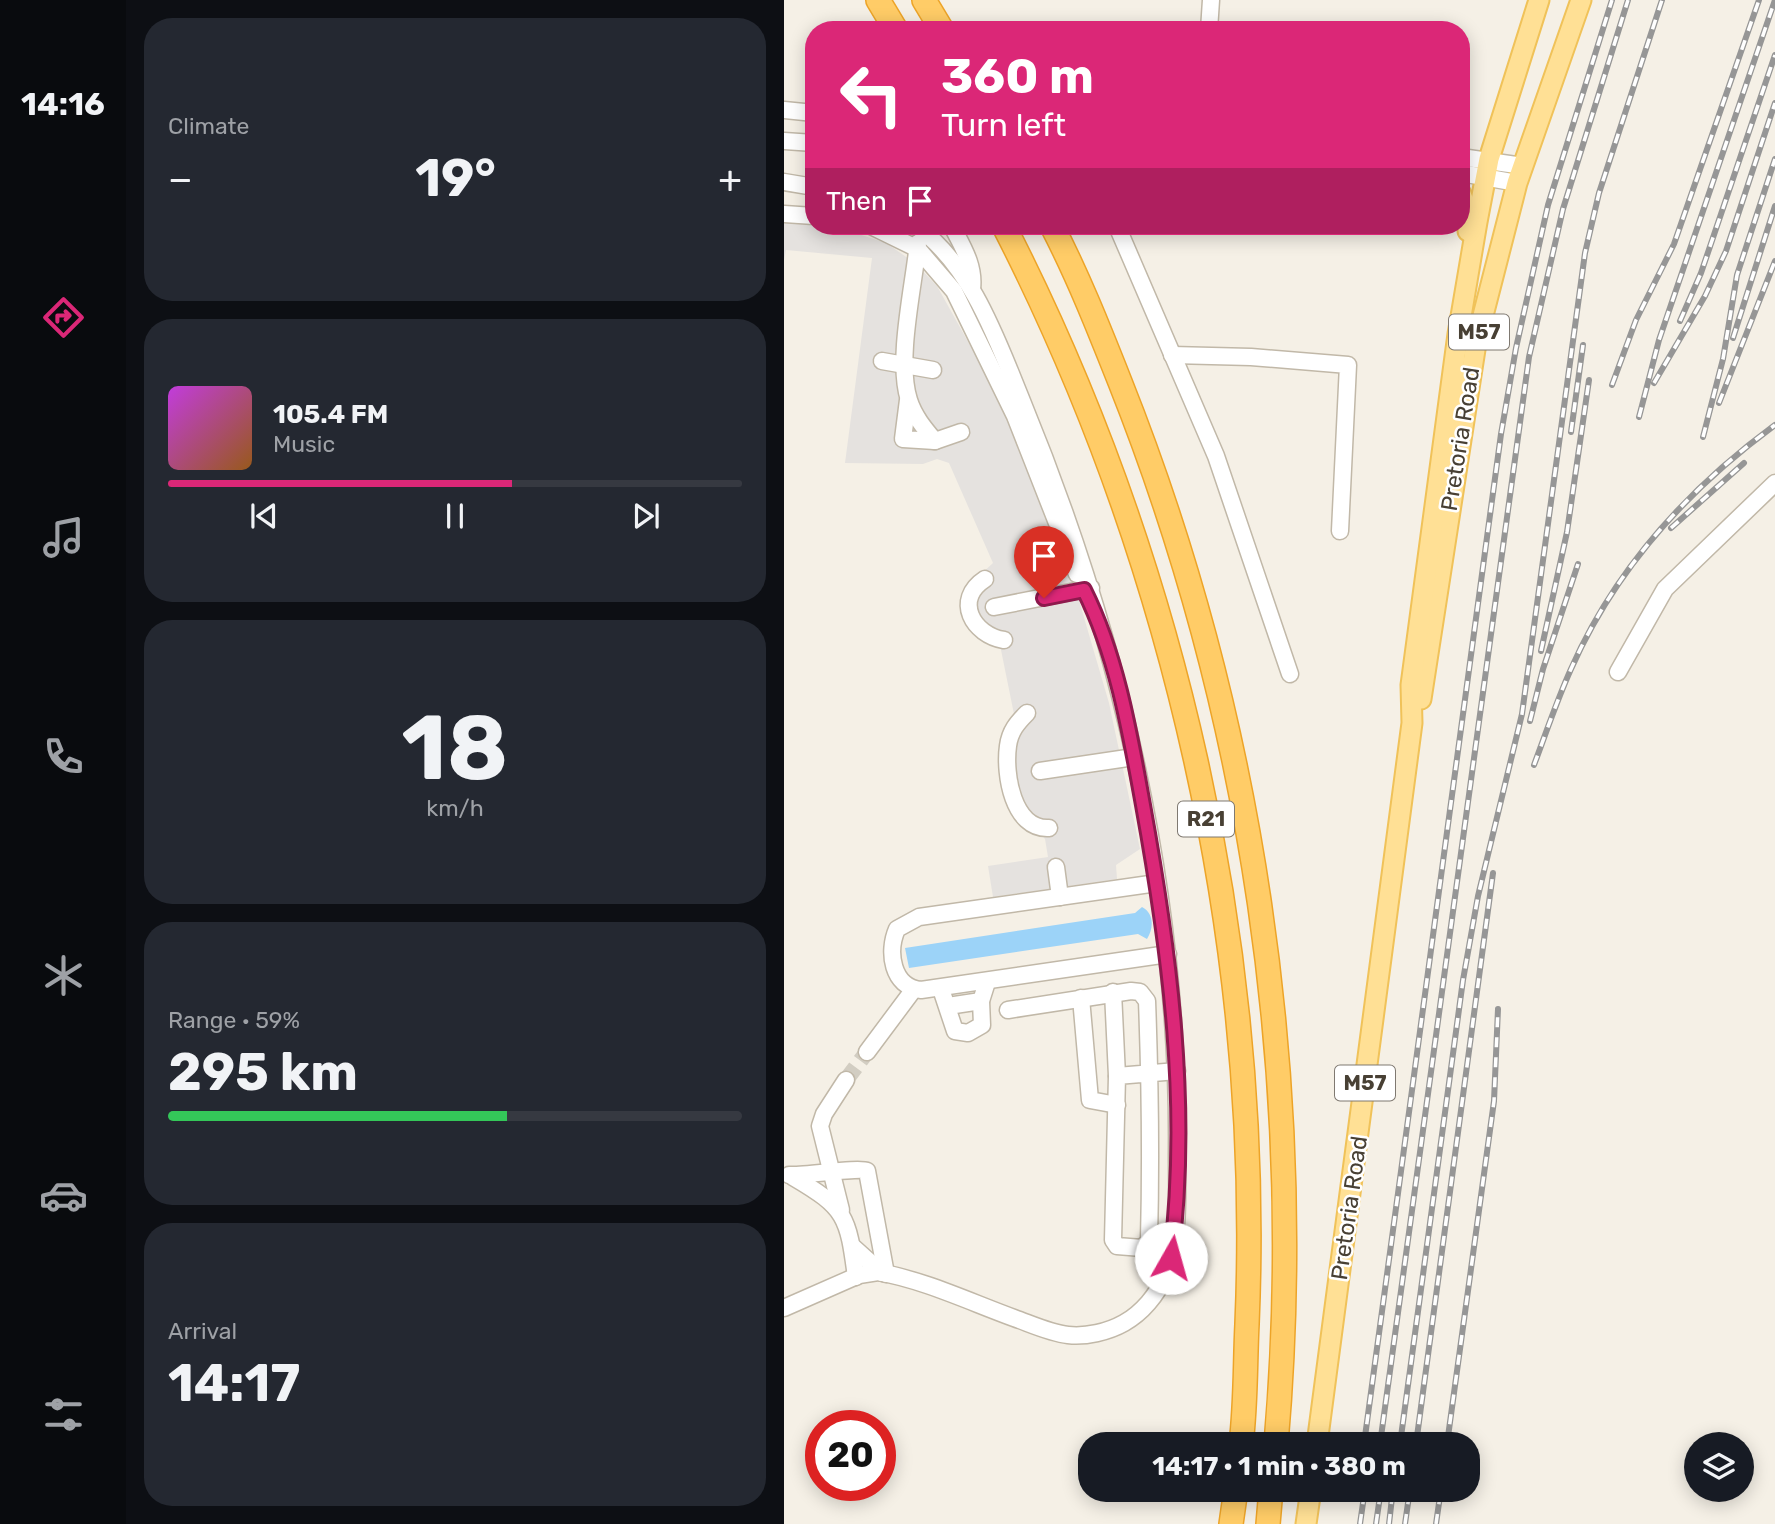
<!DOCTYPE html>
<meta charset="utf-8">
<style>
:root{--surface:#171b24;--page:#242831;--text:#f1f3f6;--muted:#9ea1a6;--line:#363941;--accent:#db2777}
body{margin:0;font-family:Rubik,sans-serif;background:var(--page);color:var(--text);height:100vh;display:flex;flex-direction:column;font-size:26px;white-space:nowrap}
*{box-sizing:border-box;margin:0}
p{font-size:23px;color:var(--muted)}
.icon{flex:none;width:38px;height:38px;fill:none;stroke:currentColor;stroke-width:2;stroke-linecap:round;stroke-linejoin:round}
.map{position:relative;flex:1;overflow:hidden}
.drawer{display:flex;flex-direction:column;gap:18px;padding:18px;background:#0d0f14;width:658px}
.drawer>*{flex:none}
.guide{position:absolute;left:21px;top:21px;width:665px;height:214px;border-radius:28px;box-shadow:0 4px 18px #0003;background:#db2777;color:#fff;overflow:hidden}
.fabs{position:absolute;left:900px;top:1432px;display:grid;gap:14px}
.fabs a{display:grid;place-items:center;width:70px;height:70px;border-radius:50%;background:var(--surface);box-shadow:0 4px 18px #0003;font-size:35px}
.speed{position:absolute;left:21px;top:1410px;display:flex;gap:14px;font-size:35px;font-weight:700;text-align:center}
.speed>*{display:grid;place-content:center;width:91px;height:91px;border-radius:50%;background:var(--surface);box-shadow:0 4px 18px #0003;line-height:1}
.speed .limit{border:10px solid #d22;background:#fff;color:#111}
.pin{position:absolute;display:grid;place-items:center;width:60px;height:60px;color:#fff;margin:-72px -30px;border-radius:50% 50% 50% 0;rotate:-45deg;box-shadow:0 0 7px #0007}
.pin .icon{rotate:45deg}
.me{position:absolute;width:77px;margin:-38px;rotate:7deg;stroke-linejoin:round;filter:drop-shadow(0 0 5px #0008)}
.turn{display:flex;align-items:center;gap:24px;height:147px;padding:0 21px;font-size:32px}
.turn .icon{width:91px;height:91px;stroke-width:2.5}
.turn b{display:block;font-size:49px;line-height:60px}
.then{display:flex;align-items:center;height:66px;padding:0 21px;background:#0003;gap:14px;font-size:26px}
.big{font-size:52px;font-weight:700;line-height:1.1}
.drawer .card{flex:1;display:flex;flex-direction:column;justify-content:center;gap:10px;min-width:0;padding:0 24px;border-radius:28px;background:var(--page)}
.drawer .dial{align-items:center;gap:0}
.dial b{font-size:91px;line-height:1}
.song{display:flex;align-items:center;gap:21px}
.cover{width:84px;height:84px;border-radius:10px;background:linear-gradient(135deg,hsl(290 70% 55%),hsl(30 70% 35%))}
.played{height:7px;border-radius:4px;background:linear-gradient(90deg,var(--accent) 60%,var(--line) 60%)}
.keys{display:flex;justify-content:space-around;direction:ltr}
.heat{display:flex;justify-content:space-between;align-items:center;font-size:38px;direction:ltr}
.charge{height:10px;border-radius:5px;background:linear-gradient(90deg,#34c759 59%,var(--line) 0)}
.trip{position:absolute;left:294px;top:1432px;width:402px;height:70px;border-radius:28px;background:var(--surface);box-shadow:0 4px 18px #0003;font-weight:700;line-height:70px;text-align:center}
main{display:flex;flex:1;min-height:0}
.tabs{display:flex;flex-direction:column;width:126px;justify-content:space-around;align-items:center;background:#090b0e;color:var(--muted)}
.tabs .icon{width:49px;height:49px}
.tabs .selected{color:var(--accent)}
.tabs b{font-size:32px;color:var(--text)}
.map>svg:first-child{display:block}
.parking{fill:#e5e2df}
.water{fill:#9cd3f8}
.lines{fill:none;stroke-linecap:round;stroke-linejoin:round}
.minor-tunnel{stroke:#d2cdc2;stroke-width:16;stroke-dasharray:16 8;stroke-linecap:butt}
.minor-casing{stroke:#c1b8a8;stroke-width:19}
.major-casing{stroke:#f0c259;stroke-width:23}
.highway-casing{stroke:#eda428;stroke-width:26}
.minor{stroke:#fff;stroke-width:16}
.major{stroke:#ffe095;stroke-width:19}
.highway{stroke:#ffcc67;stroke-width:23}
.rail-casing{stroke:#969696;stroke-width:6}
.rail{stroke:#fff;stroke-width:3.5;stroke-dasharray:10;stroke-linecap:butt}
.route-casing{stroke:#8e194d;stroke-width:18}
.route{stroke:#db2777;stroke-width:12}
.labels{text-anchor:middle;stroke-width:5;stroke-linejoin:round;paint-order:stroke}
.shield{fill:#fff;stroke:#7f7971;stroke-width:2}
.shield-label{font-size:21px;font-weight:bold;fill:#484034}
.street-label{font-size:23px;fill:#484034;stroke:#fff}
</style>
<main>
<nav class="tabs">
<b>14:16</b>
<svg class="icon selected" aria-label="directions" viewBox="0 0 24 24"><path d="M12 3l9 9-9 9-9-9zM9 14v-3h6M13 9l2 2-2 2"/></svg>
<svg class="icon" aria-label="music" viewBox="0 0 24 24"><path d="M9 18V5l10-2v13"/><circle cx="6" cy="18" r="3"/><circle cx="16" cy="16" r="3"/></svg>
<svg class="icon" aria-label="phone" viewBox="0 0 24 24"><path d="M5 4h4l2 5-3 2q2 4 5 5l2-3 5 2v4C11 20 4 13 5 4z"/></svg>
<svg class="icon" aria-label="climate" viewBox="0 0 24 24"><path d="M12 3v18M4 7l16 10M4 17L20 7"/></svg>
<svg class="icon" aria-label="car" viewBox="0 0 24 24"><path d="M5 17H2v-5l4-1 3-4h7l3 4 3 1v5h-3M9 17h6M6 11h13"/><circle cx="7" cy="17" r="2"/><circle cx="17" cy="17" r="2"/></svg>
<svg class="icon" aria-label="filters" viewBox="0 0 24 24"><path d="M4 7h16M4 17h16"/><circle cx="9" cy="7" r="2"/><circle cx="15" cy="17" r="2"/></svg>
</nav>
<section class="drawer">
<div class="card"><p>Climate</p>
<div class="heat"><a>−</a><b class="big">19°</b><a>+</a></div>
</div>
<div class="card">
<div class="song"><i class="cover"></i><div><b>105.4 FM</b><p>Music</p></div></div>
<div class="played"></div>
<div class="keys"><svg class="icon" aria-label="previous" viewBox="0 0 24 24"><path d="M18 5L8 12l10 7zM5 5v14"/></svg><svg class="icon" aria-label="pause" viewBox="0 0 24 24"><path d="M8 5v14M16 5v14"/></svg><svg class="icon" aria-label="next" viewBox="0 0 24 24"><path d="M6 5l10 7-10 7zM19 5v14"/></svg></div>
</div>
<div class="card dial"><b>18</b><p>km/h</p></div>
<div class="card"><p>Range · 59%</p><b class="big">295 km</b><div class="charge"></div></div>
<div class="card"><p>Arrival</p><b class="big">14:17</b></div>
</section>
<div class="map">
<svg width="991" height="1524" viewBox="0 0 991 1524">
<rect width="100%" height="100%" fill="#f5f0e6"/>
<polygon class="parking" points="0,220 59,229 102,243 131,263 153,286 217,401 287,573 325,703 356,849 332,865 333,879 209,897 204,866 264,857 261,839 232,807 225,750 232,724 216,645 179,614 194,577 209,563 165,463 153,459 139,464 61,463 88,258 2,250 0,260"/>
<path class="water" d="M358,907C370,913 370,928 363,939L354,934L125,968L121,948L351,913Z"/>
<g class="lines">
<polyline class="minor-tunnel" points="62,1080 83,1052"/>
<defs>
<g id="minor">
<polyline points="425,30 427,0"/>
<polyline points="0,110 30,113"/>
<polyline points="0,141 30,143"/>
<polyline points="677,157 739,166"/>
<polyline points="677,173 733,183"/>
<polyline points="0,182 30,187"/>
<polyline points="0,214 30,216"/>
<polyline points="87,226 134,249 170,291 231,416 293,574"/>
<path d="M168,226C178,246 191,265 188,289"/>
<polyline points="333,226 432,456 506,674"/>
<path d="M134,243C130,285 112,360 125,400C130,416 140,428 151,441"/>
<polyline points="388,355 467,357 564,365 556,531"/>
<polyline points="98,361 149,370"/>
<polyline points="124,400 119,439 151,441 177,432"/>
<path d="M201,579C169,600 189,635 220,640"/>
<polyline points="210,607 307,588"/>
<polyline points="834,672 881,589 991,483"/>
<path d="M243,713C233,723 226,731 224,746C220,774 229,830 265,828"/>
<polyline points="256,771 350,757"/>
<polyline points="272,867 276,897"/>
<path d="M373,883L135,917L113,929C103,952 108,987 137,990L384,954"/>
<polyline points="157,989 171,1031 184,1033 198,1025 197,1001 203,982"/>
<polyline points="329,992 333,1076"/>
<polyline points="297,998 306,1100 333,1105"/>
<polyline points="164,1006 197,1001"/>
<path d="M224,1010L347,991L356,992L363,1001C366,1081 367,1161 365,1241L358,1248L333,1246L329,1240L333,1076L393,1071"/>
<polyline points="83,1052 130,989"/>
<path d="M5,1175C21,1176 75,1167 83,1171L102,1274"/>
<path d="M9,1177C62,1208 64,1216 72,1277"/>
<polyline points="57,1210 36,1126 40,1114 62,1080"/>
<polyline points="68,1246 98,1273"/>
<path d="M0,1308L75,1275L94,1272C140,1280 186,1302 230,1318C247,1324 266,1333 284,1335C302,1337 324,1332 340,1323C358,1313 373,1295 381,1276C396,1239 393,1193 393,1155C396,897 336,639 238,401C213,340 188,266 132,226"/>
</g>
<g id="major">
<polyline points="677,194 684,212 684,231"/>
<polyline points="637,699 692,343 733,183 797,0"/>
<polyline points="533,1444 628,723 627,685 674,334 693,222 705,159 755,0"/>
<polyline points="522,1524 527,1489"/>
</g>
<g id="highway">
<polyline points="94,0 112,30"/>
<polyline points="140,0 158,30"/>
<path d="M220,226C391,560 479,949 463,1324C461,1364 462,1404 457,1444"/>
<path d="M268,226C294,276 315,329 336,382C469,716 523,1085 492,1444"/>
<polyline points="447,1524 452,1489"/>
<polyline points="484,1524 487,1489"/>
</g>
</defs>
<use href="#minor" class="minor-casing"/>
<use href="#major" class="major-casing"/>
<use href="#highway" class="highway-casing"/>
<use href="#minor" class="minor"/>
<use href="#major" class="major"/>
<use href="#highway" class="highway"/>
<defs>
<g id="rail">
<polyline points="896,321 917,273 991,55"/>
<polyline points="949,338 991,206"/>
<polyline points="870,383 921,296 942,251 991,103"/>
<polyline points="828,385 852,320 890,244 975,0"/>
<polyline points="935,403 991,261"/>
<polyline points="855,417 875,340 991,0"/>
<polyline points="787,432 799,345"/>
<polyline points="919,437 939,359 953,275 991,159"/>
<polyline points="887,528 960,463"/>
<polyline points="757,651 783,532 805,380"/>
<polyline points="746,721 759,669 794,564"/>
<path d="M750,765C762,733 773,700 787,669C831,569 904,489 991,425"/>
<polyline points="580,1444 717,434 732,348 764,205 828,0"/>
<polyline points="596,1444 745,357 779,209 844,0"/>
<polyline points="616,1444 679,980 694,896 738,714 801,253 815,193 878,0"/>
<polyline points="632,1444 709,873"/>
<polyline points="663,1444 710,1101 714,1009"/>
<polyline points="576,1524 581,1489"/>
<polyline points="592,1524 597,1489"/>
<polyline points="605,1524 609,1489"/>
<polyline points="621,1524 626,1489"/>
<polyline points="652,1524 657,1489"/>
</g>
</defs>
<use href="#rail" class="rail-casing"/>
<use href="#rail" class="rail"/>
</g>
<g class="lines">
<defs>
<path id="route" d="M260,598L300,590C333,656 346,733 359,805C386,954 406,1106 387,1258"/>
</defs>
<use href="#route" class="route-casing"/>
<use href="#route" class="route"/>
</g>
<g class="labels">
<g class="shield">
<rect x="665" y="314.5" width="60" height="35" rx="5"/>
<rect x="394" y="801.5" width="56" height="35" rx="5"/>
<rect x="551" y="1065.5" width="60" height="35" rx="5"/>
</g>
<g class="shield-label">
<text x="695" y="339">M57</text>
<text x="422" y="826">R21</text>
<text x="581" y="1090">M57</text>
</g>
<g class="street-label">
<text transform="translate(676 439) rotate(-81)" y="8">Pretoria Road</text>
<text transform="translate(565 1208) rotate(-82)" y="8">Pretoria Road</text>
</g>
</g>
</svg>
<div class="fabs">
<a><svg class="icon" aria-label="layers" viewBox="0 0 24 24"><path d="M12 4l9 5-9 5-9-5zM3 14l9 5 9-5"/></svg></a>
</div>
<div class="speed"><div class="limit">20</div></div>
<div class="pin" style="left:260px;top:598px;background:#d93025"><svg class="icon" aria-label="arrive" viewBox="0 0 24 24"><path d="M6 21V4h12l-3 4 3 4H6"/></svg></div>
<svg class="me" style="left:387px;top:1258px" viewBox="-20 -20 40 40"><circle r="19" fill="#fff"/><path d="M0-13L10 11 0 6-10 11z" fill="#db2777"/></svg>
<div class="trip">14:17 · 1 min · 380 m</div>
<div class="guide">
<div class="turn"><svg class="icon" aria-label="left" viewBox="0 0 24 24"><path d="M17 20v-9H6M10 6l-5 5 5 5"/></svg><div><b>360 m</b>Turn left</div></div>
<div class="then">Then<svg class="icon" aria-label="arrive" viewBox="0 0 24 24"><path d="M6 21V4h12l-3 4 3 4H6"/></svg></div>
</div>
</div>
</main>
